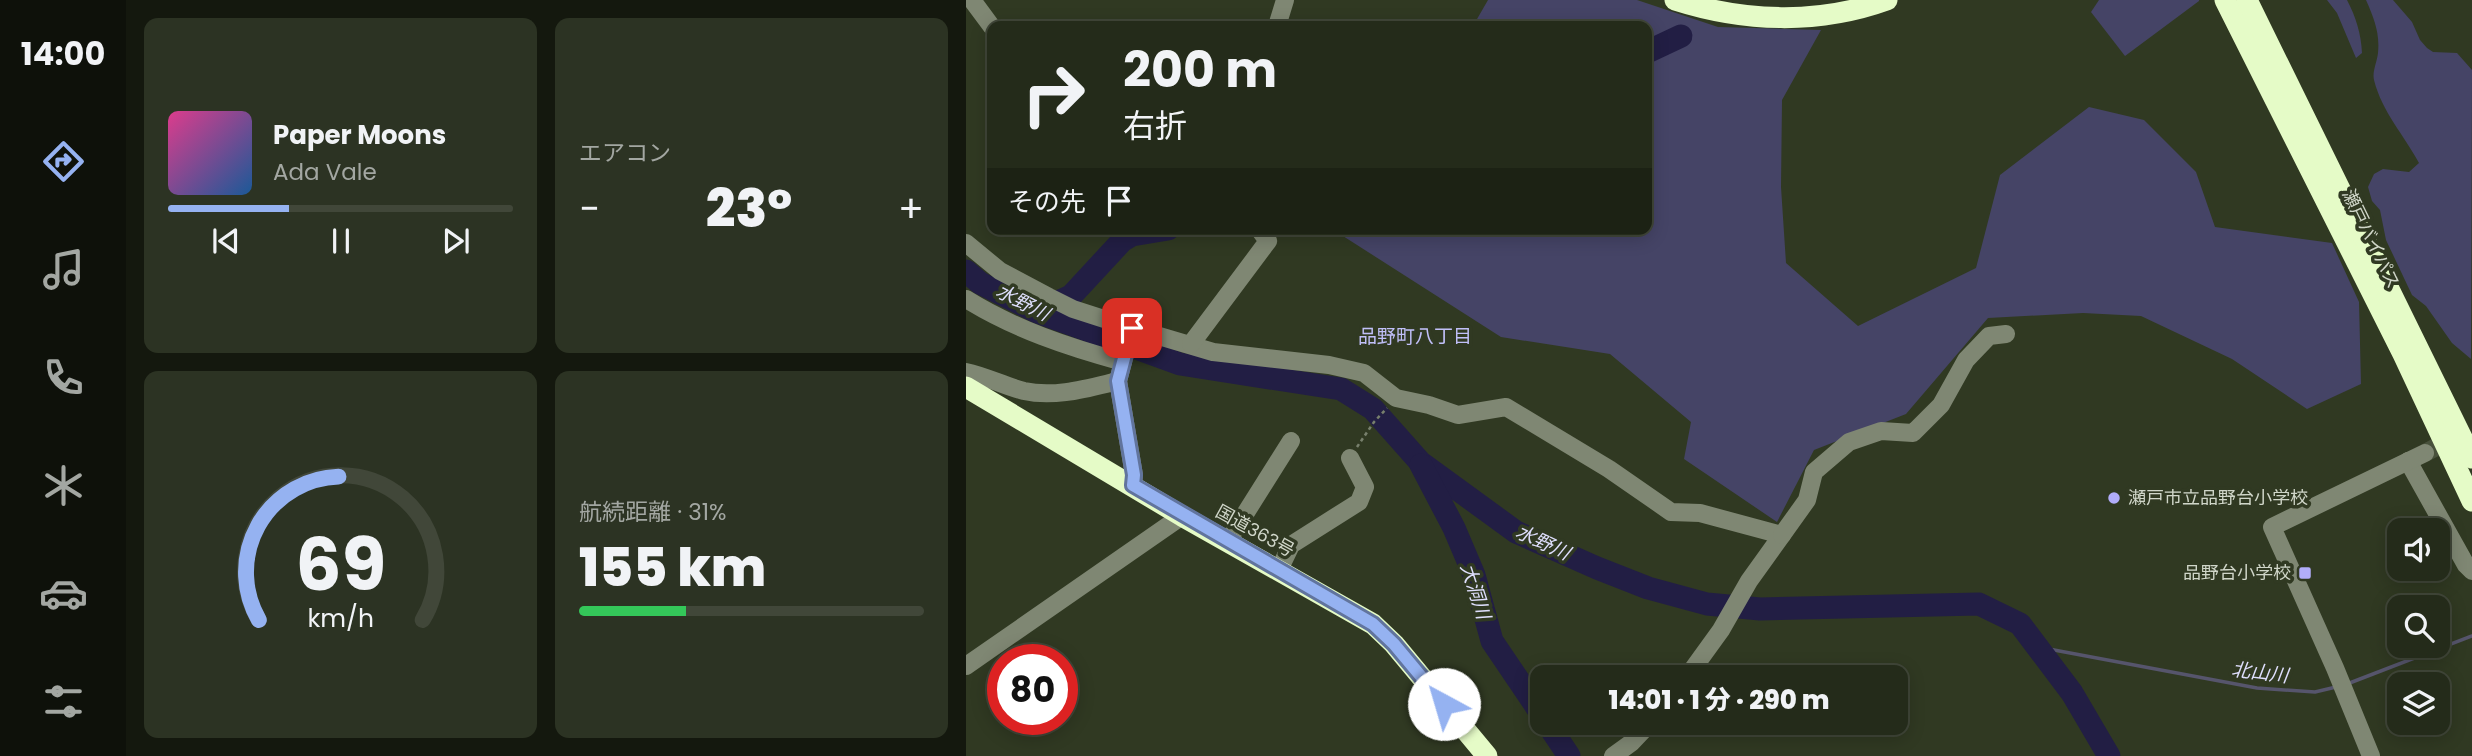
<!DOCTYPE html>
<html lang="ja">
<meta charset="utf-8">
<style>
:root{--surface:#242b1a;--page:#2c3323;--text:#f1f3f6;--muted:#a3a7a2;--line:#414739;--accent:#95b2f1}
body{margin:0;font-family:Poppins,"Noto Sans JP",sans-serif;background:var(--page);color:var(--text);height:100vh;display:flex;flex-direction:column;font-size:26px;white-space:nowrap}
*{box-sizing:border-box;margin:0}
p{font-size:23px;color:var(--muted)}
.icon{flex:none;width:38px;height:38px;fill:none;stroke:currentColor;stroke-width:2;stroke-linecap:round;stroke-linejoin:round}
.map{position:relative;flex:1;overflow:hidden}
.side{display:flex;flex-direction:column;gap:18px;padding:18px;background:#14180e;width:840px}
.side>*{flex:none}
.top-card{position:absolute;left:21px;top:21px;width:665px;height:214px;border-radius:14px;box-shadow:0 4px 18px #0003,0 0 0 2px var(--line);background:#242b1a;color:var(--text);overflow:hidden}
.controls{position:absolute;left:1421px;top:518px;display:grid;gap:14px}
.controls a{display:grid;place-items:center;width:63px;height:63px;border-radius:14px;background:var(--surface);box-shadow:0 4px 18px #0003,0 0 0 2px var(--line);font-size:35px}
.speed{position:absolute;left:21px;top:644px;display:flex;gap:14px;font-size:35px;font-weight:700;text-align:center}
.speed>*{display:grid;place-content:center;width:91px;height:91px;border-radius:50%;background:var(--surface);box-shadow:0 4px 18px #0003,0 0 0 2px var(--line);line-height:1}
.speed .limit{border:10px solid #d22;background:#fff;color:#111}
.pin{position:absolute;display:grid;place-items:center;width:60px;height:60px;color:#fff;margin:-30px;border-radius:14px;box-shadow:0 4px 10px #0006}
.me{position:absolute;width:77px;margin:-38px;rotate:321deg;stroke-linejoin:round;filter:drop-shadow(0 0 5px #0008)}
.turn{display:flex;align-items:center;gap:24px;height:147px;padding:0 21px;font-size:32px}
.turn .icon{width:91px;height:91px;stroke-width:2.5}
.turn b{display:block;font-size:49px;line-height:60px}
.then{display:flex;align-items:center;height:66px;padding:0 21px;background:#0003;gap:14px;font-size:26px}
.big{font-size:52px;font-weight:800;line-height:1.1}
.side .tile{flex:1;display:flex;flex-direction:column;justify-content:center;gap:10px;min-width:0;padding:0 24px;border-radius:14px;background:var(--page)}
.side .dial{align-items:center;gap:0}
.dial svg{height:182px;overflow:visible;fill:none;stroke:var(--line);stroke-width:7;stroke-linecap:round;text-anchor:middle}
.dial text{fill:var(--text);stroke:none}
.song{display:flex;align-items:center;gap:21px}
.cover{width:84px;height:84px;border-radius:10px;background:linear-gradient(135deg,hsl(330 70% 55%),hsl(210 70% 35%))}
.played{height:7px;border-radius:4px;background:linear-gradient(90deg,var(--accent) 35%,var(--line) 35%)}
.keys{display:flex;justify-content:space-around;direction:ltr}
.heat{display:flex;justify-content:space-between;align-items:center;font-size:38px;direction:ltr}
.charge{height:10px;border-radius:5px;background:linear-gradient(90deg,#34c759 31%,var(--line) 0)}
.side .tiles{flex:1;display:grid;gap:18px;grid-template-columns:repeat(2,1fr)}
.trip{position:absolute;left:564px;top:665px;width:378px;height:70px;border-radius:14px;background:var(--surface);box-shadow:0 4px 18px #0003,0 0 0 2px var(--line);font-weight:800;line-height:70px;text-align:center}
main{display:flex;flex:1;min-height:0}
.menu{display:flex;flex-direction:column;width:126px;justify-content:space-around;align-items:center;background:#0e110a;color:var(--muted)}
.menu .icon{width:49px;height:49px}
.menu .selected{color:var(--accent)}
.menu b{font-size:32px;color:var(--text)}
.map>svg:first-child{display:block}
.green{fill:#454466}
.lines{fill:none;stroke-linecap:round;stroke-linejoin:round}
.stream{stroke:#56556c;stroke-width:3.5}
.river{stroke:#221e44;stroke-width:23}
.minor-tunnel{stroke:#48513b;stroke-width:18;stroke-dasharray:18 9;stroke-linecap:butt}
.path{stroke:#78806d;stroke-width:2.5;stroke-dasharray:3.5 3.5;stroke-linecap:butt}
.minor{stroke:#7f8773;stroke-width:18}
.highway{stroke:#e5fbc7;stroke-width:21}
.route-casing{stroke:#61749d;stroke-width:18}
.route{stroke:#95b2f1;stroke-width:12}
.poi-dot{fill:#b1adfa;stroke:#303922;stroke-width:2.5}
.labels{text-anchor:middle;stroke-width:7;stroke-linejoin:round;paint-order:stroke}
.street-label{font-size:18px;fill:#d0d6c9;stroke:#303922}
.poi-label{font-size:18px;fill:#d0d6c9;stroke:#303922;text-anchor:start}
.water-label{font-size:19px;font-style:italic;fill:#dedefc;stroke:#303922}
.neighbourhood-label{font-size:19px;fill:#c0bff8;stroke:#303922}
</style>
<main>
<nav class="menu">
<b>14:00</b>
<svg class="icon selected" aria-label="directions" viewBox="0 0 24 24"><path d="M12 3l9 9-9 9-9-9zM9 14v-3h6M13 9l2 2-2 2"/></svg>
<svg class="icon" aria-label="music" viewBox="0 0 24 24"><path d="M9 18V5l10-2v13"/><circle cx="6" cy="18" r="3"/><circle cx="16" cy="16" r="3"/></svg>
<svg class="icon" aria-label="phone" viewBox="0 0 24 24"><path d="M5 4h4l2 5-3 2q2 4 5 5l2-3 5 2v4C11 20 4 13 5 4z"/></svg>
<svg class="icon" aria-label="climate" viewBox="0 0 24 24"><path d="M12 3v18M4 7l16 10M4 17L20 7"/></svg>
<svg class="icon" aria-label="car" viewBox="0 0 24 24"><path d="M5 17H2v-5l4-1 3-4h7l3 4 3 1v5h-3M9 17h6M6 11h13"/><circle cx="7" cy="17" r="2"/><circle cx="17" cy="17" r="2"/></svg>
<svg class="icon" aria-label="filters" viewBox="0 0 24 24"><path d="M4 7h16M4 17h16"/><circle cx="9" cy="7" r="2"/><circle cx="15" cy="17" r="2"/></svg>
</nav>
<section class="side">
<div class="tiles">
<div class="tile">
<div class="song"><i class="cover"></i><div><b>Paper Moons</b><p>Ada Vale</p></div></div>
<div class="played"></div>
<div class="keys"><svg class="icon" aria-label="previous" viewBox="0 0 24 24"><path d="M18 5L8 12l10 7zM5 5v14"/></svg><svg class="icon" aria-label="pause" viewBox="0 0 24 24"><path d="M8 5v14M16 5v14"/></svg><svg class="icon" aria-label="next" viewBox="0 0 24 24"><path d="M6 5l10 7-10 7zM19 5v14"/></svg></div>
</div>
<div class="tile"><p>エアコン</p>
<div class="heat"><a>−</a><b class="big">23°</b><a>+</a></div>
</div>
<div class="tile dial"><svg viewBox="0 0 100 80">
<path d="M14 69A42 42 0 1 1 86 69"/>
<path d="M14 69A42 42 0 0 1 49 6" stroke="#95b2f1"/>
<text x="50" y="56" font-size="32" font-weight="700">69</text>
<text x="50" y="72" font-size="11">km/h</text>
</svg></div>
<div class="tile"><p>航続距離 · 31%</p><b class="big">155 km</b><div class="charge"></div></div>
</div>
</section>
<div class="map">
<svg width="1506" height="756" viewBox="0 0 1506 756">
<rect width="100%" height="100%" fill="#303922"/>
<g class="green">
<polygon points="522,0 671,0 752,27 855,30 816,100 815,187 820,263 892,326 1010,268 1034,175 1123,107 1178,120 1230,172 1249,227 1366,243 1393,302 1395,384 1341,409 1266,359 1175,316 1117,313 1022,318 940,414 848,450 811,522 718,459 725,422 644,354 535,337 366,229 681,229 681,26 507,26"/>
<polygon points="1133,0 1233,0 1233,1 1159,56 1125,12"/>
<path d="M1361,0H1381C1390,17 1395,34 1396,53L1390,58L1371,13Z"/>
<path d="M1400,0H1427L1446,22L1454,40L1461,48L1467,52L1491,53L1506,70L1505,359L1486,343L1460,306L1446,295L1420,240L1414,210L1406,201L1402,187L1408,174L1417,169L1443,172L1453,163C1438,135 1416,112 1408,80C1406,72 1411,62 1412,53C1414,33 1408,18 1400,0Z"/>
</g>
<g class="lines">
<g class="stream">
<polyline points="1072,647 1291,688 1349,692 1370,687"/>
<polyline points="1381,684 1506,636"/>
</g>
<g class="river">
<polyline points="681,52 715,36"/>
<polyline points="0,271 14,283 71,312 214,364 375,389 407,409 454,462 550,532 631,568 682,588 741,604 794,609 1013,604 1054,624 1106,693 1143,756"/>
<polyline points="77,309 105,296 156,241 166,235 202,229"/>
<polyline points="455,465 488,528 508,575 526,641 576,715"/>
<polyline points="581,723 603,756"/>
</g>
<polyline class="minor-tunnel" points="1459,453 1506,428"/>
<polyline class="path" points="391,447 408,422 421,408"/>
<g class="minor">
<polyline points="6,0 26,27"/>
<polyline points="311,26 319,0"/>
<polyline points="0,243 34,271 83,297 107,309 166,328 247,352 363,365 398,373 430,398 463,405 492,415 540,407 643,469 705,512 734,513 816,535 783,581 755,630 721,677"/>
<path d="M0,299C48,329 102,347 157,362"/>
<polyline points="166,328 152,381 168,475 167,485"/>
<polyline points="225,344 302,241 293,229"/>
<path d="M0,372C20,376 38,386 58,391C89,398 122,388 152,381"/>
<polyline points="1442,461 1500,565 1506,571"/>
<polyline points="816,535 841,500 848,472 883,442 915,431 947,433 975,405 1000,360 1023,336 1040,334"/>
<polyline points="262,541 325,441"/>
<polyline points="313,570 325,545 393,502 399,487 384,458"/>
<polyline points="0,666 216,516"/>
<polyline points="647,756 665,743 684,723"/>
<polyline points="1405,756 1369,668 1306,527 1459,453"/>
</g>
<g class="highway">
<path d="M709,0C778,22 852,25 921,0"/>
<polyline points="1259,0 1437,354 1506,501"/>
<polyline points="1281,0 1506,458"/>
<polyline points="0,387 216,516 407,624 428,644 521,756"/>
</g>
</g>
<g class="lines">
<defs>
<polyline id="route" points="166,328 152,381 168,475 167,485 407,624 428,644 478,704"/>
</defs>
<use href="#route" class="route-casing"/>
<use href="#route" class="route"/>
</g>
<g class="poi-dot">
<circle cx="1148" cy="498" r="7"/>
<rect x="1332" y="566" width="14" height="14" rx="3.5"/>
</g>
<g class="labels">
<g class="street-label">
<text transform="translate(1405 239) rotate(64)" y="6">瀬戸バイパス</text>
<text transform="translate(289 531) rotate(29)" y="6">国道363号</text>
</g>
<g class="poi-label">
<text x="1162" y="504">瀬戸市立品野台小学校</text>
<text x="1325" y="579" text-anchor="end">品野台小学校</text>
</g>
<g class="water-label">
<text transform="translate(57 302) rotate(27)" y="7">水野川</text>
<text transform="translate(577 542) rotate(25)" y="7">水野川</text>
<text transform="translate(510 591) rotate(72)" y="7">大洞川</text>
<text transform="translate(1294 672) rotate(7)" y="7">北山川</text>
</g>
<g class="neighbourhood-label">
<text x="449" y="343">品野町八丁目</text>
</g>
</g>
</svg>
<div class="controls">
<a><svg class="icon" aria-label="sound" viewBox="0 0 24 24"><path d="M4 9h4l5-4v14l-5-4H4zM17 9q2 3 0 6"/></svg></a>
<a><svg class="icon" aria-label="search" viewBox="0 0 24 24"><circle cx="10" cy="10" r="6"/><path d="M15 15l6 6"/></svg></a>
<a><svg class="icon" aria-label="layers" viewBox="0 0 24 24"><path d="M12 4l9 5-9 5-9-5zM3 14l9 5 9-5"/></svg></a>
</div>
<div class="speed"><div class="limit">80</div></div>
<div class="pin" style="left:166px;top:328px;background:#d93025"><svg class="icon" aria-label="arrive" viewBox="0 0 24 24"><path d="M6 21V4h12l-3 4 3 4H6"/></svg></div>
<svg class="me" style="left:478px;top:704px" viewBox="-20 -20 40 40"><circle r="19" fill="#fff"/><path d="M0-13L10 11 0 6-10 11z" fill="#95b2f1"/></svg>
<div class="trip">14:01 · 1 分 · 290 m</div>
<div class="top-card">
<div class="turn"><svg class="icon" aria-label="right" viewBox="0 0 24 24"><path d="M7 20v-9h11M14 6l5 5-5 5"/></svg><div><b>200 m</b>右折</div></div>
<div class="then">その先<svg class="icon" aria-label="arrive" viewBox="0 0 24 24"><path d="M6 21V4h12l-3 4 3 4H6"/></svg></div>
</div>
</div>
</main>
